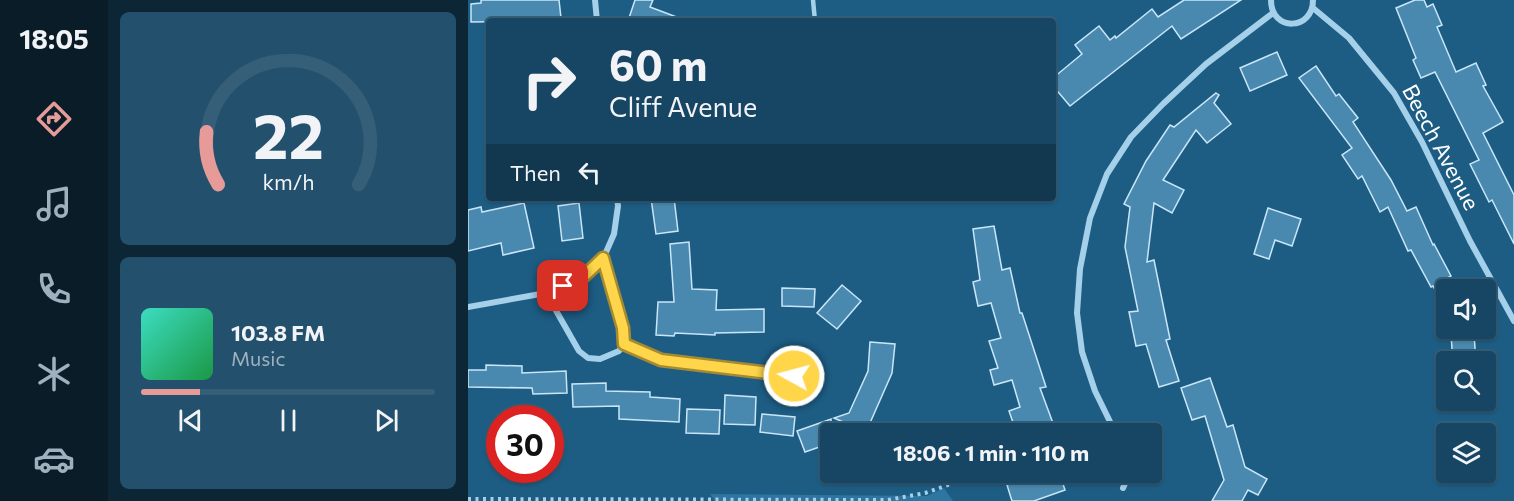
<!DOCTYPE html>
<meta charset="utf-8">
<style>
:root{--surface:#164663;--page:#23506c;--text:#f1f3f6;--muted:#9eb1be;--line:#355e78;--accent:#e69b98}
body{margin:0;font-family:Commissioner,sans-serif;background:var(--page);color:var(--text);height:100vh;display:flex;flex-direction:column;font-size:22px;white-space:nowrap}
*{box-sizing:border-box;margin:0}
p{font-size:20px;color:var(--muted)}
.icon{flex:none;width:33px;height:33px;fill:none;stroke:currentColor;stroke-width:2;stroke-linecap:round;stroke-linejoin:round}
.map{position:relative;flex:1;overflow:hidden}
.panel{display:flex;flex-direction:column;gap:12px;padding:12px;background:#0c2636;width:360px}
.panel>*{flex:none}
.top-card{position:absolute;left:18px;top:18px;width:570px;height:183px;border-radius:6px;box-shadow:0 2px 4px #0004,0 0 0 2px var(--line);background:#164663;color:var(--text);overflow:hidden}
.tools{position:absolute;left:968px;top:279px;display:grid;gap:12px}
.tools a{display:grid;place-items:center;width:60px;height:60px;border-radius:6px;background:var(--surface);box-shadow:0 2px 4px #0004,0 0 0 2px var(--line);font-size:30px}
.speed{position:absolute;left:18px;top:405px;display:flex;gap:12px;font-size:30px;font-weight:700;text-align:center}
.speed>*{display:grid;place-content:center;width:78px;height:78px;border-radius:50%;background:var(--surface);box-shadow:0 2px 4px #0004,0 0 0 2px var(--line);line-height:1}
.speed .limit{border:9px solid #d22;background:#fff;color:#111}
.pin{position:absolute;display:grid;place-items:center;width:51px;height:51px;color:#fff;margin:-26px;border-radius:12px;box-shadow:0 3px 9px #0006}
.me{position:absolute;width:66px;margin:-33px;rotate:277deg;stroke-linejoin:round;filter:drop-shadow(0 0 4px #0008)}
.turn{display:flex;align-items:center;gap:21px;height:126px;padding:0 24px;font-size:27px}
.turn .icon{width:78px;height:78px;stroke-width:2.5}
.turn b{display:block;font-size:42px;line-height:51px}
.then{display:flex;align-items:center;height:57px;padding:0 24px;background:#0003;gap:12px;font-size:22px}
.panel .tile{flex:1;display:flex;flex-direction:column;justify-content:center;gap:9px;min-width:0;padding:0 21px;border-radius:9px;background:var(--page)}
.panel .dial{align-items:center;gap:0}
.dial svg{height:156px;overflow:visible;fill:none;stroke:var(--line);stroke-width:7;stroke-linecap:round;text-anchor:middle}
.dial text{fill:var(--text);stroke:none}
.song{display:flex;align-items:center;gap:18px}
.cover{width:72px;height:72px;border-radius:9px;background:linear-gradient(135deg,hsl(170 70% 55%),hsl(140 70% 35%))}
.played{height:6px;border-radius:3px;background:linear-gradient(90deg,var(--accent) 20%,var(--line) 20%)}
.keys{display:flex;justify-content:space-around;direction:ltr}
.trip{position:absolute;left:352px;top:423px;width:342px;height:60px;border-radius:6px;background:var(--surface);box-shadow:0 2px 4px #0004,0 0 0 2px var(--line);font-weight:700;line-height:60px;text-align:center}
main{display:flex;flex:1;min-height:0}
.dock{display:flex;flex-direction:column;width:108px;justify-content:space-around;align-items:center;background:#091c28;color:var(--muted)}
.dock .icon{width:42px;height:42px}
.dock .on{color:var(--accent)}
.dock b{font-size:27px;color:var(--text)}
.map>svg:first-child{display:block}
.green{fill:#2d76a1}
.building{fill:#4a89af;stroke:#c9e6f8;stroke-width:1.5}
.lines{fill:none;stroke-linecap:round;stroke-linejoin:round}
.path{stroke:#a5d0ea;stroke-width:4;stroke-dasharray:3 4.5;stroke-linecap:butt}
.lane{stroke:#a5d0ea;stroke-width:4.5}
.street{stroke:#a5d0ea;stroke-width:6}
.route-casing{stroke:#a68a30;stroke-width:15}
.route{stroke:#ffd54a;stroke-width:10}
.labels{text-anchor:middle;stroke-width:4.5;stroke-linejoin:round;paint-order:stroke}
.street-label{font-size:22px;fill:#fff;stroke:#1d5d84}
</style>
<main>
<nav class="dock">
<b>18:05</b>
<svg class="icon on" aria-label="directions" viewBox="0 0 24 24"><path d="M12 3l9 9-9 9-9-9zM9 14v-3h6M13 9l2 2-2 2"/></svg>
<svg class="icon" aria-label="music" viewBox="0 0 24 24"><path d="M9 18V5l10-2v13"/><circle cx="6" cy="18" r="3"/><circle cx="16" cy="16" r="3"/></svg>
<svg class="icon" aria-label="phone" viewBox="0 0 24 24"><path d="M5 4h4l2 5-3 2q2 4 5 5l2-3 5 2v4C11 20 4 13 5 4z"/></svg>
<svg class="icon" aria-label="climate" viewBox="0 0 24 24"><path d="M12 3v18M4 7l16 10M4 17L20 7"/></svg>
<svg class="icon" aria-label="car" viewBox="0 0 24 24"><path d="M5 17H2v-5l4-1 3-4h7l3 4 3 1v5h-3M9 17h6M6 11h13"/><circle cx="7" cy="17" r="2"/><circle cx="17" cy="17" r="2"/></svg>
</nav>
<section class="panel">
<div class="tile dial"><svg viewBox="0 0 100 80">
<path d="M14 69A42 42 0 1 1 86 69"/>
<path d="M14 69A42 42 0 0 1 8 42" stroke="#e69b98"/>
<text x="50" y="56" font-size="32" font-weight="700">22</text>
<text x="50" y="72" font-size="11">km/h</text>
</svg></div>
<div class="tile">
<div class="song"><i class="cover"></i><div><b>103.8 FM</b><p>Music</p></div></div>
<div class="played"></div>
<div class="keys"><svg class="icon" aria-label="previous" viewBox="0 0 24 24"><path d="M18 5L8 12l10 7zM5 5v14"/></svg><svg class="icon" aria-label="pause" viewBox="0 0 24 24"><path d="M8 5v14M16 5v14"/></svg><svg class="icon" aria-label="next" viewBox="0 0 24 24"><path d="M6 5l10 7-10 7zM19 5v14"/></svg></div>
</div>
</section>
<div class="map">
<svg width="1046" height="501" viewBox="0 0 1046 501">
<rect width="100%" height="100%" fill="#1d5d84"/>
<polygon class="green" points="476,488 485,501 247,501 242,494 459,496"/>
<g class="building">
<polygon points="13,0 91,0 93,18 86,19 86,21 3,22 3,4 13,3"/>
<polygon points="167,0 185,0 182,7 214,19 214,21 160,21"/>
<polygon points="716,0 773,0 713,39 704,26 602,106 585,86 585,78 614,54 607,45 631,26 642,40 647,36 648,38 684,9 690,17"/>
<polygon points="947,0 956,0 959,7 965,4 974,25 969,27 988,72 1008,63 1018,85 1015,86 1035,122 1015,133 1046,195 1046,244 1024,200 1021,202 1002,164 1011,160 967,72 953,78 945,60 948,58 928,8"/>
<polygon points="809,52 819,75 782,91 772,68"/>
<polygon points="848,66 868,96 871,94 890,118 885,122 923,180 939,211 948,207 965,245 966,244 983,276 978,279 978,311 965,286 963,287 943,250 940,251 920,207 912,212 894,176 890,179 874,155 884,148 831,78"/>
<polygon points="748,93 751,95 746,103 763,124 739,143 728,130 695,180 716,190 704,213 686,203 679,262 686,260 702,339 698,340 711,381 691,387 678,344 668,346 661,312 670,311 657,247 662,207 656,204 678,161 702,125 706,127"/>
<polygon points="183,198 206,198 210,231 188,234"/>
<polygon points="56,203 66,248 35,255 33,243 0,251 0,210 13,207 14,212"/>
<polygon points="111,203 115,238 94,241 90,206"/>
<polygon points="800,208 833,219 824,246 807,240 801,259 786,254"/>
<polygon points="526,226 534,270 542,268 552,313 554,313 578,387 572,388 589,434 549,434 541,411 552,407 544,380 526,385 522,370 530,368 521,341 533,338 523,303 510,306 505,282 512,280 505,229"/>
<polygon points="221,242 224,289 249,290 248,310 296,309 296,332 247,333 247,335 207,333 206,336 188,335 190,302 206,302 202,244"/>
<polygon points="374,285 393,301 369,329 349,313"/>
<polygon points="314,288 347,289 346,307 314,306"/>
<polygon points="1006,334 1008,362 985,362 983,335"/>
<polygon points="402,342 427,344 424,373 398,432 366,418 381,413 400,371"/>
<polygon points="18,365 54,366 54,373 98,371 99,393 65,394 64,388 0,387 0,370 18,370"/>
<polygon points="742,378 759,427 765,425 777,467 799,479 790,495 780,490 774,501 744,501 756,480 737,416 724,420 713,388"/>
<polygon points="138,383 138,391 182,392 182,397 212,399 211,422 151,419 151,406 105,407 104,384"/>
<polygon points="257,395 288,397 287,425 256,424"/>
<polygon points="219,409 252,410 251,434 218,433"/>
<polygon points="294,414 327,417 325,436 292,432"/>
<polygon points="363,419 363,443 337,452 329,431"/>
<polygon points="574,472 591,472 597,490 566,501 544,501 539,485"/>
</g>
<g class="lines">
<polyline class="path" points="0,499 420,500 457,493 516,472"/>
<polyline class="lane" points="345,0 347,21"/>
<g class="street">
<polyline points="127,0 129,21"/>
<path d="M803,0C803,32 845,31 845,0"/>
<polyline points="845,8 881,38 926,93 954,142 1002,241 1046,321"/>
<polyline points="149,198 150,206 146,234 135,259 155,328 156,344 193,360 326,376"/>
<polyline points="135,259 112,280 78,293 111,351 120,358 132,359 151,351 156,344"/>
<polyline points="0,307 78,293"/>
<polyline points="648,434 627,391 614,352 609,313 612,269 622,218 639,174 663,137 695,104 738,64 805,13"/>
<polyline points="684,459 688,458"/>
<polyline points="655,488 662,472"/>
</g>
</g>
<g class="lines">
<defs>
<polyline id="route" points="95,286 112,280 135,258 155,328 156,344 193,360 326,376"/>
</defs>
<use href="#route" class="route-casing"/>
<use href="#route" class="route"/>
</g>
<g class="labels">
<g class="street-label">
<text transform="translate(973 147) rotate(62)" y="8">Beech Avenue</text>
</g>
</g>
</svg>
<div class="tools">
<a><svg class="icon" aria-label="sound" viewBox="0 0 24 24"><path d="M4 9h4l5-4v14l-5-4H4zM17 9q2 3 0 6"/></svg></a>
<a><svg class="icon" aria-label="search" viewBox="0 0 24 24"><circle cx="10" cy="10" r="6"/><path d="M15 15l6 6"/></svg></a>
<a><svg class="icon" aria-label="layers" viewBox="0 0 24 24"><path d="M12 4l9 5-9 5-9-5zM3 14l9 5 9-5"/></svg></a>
</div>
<div class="speed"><div class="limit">30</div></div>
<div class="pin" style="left:95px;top:286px;background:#d93025"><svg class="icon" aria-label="arrive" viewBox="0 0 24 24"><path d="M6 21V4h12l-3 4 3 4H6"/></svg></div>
<svg class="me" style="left:326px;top:376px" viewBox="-20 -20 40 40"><circle r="17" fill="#ffd54a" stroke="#fff" stroke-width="3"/><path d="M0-11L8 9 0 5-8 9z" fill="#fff"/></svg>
<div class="trip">18:06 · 1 min · 110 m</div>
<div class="top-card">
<div class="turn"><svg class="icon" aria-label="right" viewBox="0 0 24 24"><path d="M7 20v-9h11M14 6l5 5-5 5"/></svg><div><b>60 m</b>Cliff Avenue</div></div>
<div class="then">Then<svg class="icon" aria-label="left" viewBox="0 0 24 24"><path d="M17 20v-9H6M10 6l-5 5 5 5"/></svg></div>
</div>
</div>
</main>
